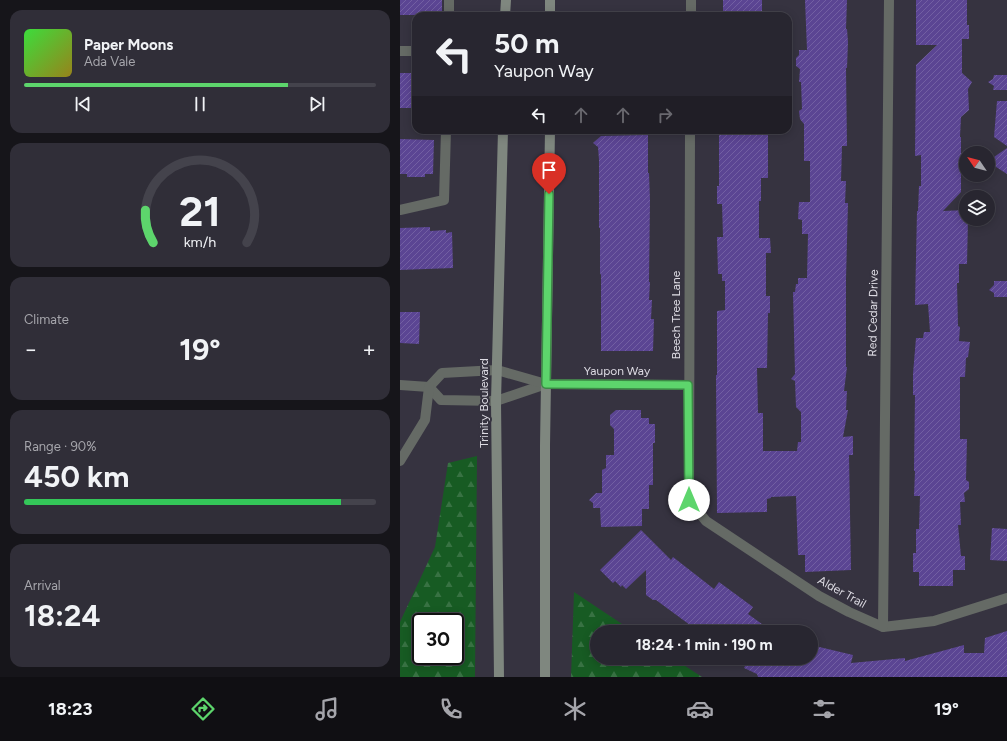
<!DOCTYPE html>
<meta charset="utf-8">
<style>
:root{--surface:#282630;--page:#302e38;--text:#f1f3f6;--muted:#a5a5ab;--line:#44434c;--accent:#5dd56c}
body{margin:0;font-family:Figtree,sans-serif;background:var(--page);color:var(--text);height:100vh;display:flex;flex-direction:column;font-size:15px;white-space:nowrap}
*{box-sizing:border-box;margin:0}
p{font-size:13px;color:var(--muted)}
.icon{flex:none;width:22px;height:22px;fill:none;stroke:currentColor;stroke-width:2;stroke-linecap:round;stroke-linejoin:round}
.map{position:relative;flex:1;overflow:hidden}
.details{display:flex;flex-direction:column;gap:10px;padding:10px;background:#16151a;width:400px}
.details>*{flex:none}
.hud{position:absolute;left:12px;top:12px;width:380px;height:122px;border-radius:12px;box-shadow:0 2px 10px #0003,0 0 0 1px var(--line);background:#282630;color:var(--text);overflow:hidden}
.needle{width:26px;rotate:305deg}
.buttons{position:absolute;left:559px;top:146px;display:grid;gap:8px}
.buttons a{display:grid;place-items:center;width:36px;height:36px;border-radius:50%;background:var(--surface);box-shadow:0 2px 10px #0003,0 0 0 1px var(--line);font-size:20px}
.speed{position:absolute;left:12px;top:613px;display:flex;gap:8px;font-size:20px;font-weight:700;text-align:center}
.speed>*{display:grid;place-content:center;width:52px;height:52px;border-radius:50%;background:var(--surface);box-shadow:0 2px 10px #0003,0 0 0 1px var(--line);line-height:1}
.speed .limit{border:2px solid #111;border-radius:6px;background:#fff;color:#111}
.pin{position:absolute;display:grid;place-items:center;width:34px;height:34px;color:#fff;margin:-41px -17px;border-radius:50% 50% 50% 0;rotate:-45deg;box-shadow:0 0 4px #0007}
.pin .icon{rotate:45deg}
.me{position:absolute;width:44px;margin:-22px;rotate:0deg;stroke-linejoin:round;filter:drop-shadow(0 0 3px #0008)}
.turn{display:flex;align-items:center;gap:14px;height:84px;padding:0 16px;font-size:18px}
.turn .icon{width:52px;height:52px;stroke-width:2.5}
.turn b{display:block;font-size:28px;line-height:34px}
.lanes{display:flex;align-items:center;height:38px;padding:0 16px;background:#0003;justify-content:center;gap:20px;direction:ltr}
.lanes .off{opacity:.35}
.big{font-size:30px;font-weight:700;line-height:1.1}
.details .tile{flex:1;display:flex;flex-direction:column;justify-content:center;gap:6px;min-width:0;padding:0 14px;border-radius:12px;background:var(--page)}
.details .dial{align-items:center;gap:0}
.dial svg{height:104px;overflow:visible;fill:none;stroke:var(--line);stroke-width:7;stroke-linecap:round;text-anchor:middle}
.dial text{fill:var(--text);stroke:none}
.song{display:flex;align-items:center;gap:12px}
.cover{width:48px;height:48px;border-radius:6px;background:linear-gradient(135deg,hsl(120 70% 55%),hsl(50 70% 35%))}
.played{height:4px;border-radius:2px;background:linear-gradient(90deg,var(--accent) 75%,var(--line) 75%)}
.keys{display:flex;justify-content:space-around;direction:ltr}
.heat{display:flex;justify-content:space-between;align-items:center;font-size:22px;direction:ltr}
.charge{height:6px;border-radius:3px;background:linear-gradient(90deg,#34c759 90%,var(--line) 0)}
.trip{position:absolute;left:190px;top:625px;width:228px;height:40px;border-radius:20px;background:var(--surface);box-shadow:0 2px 10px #0003,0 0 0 1px var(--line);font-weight:700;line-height:40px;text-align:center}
.tab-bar{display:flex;height:64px;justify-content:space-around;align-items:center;background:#100f13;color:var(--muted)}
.tab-bar .icon{width:28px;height:28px}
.tab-bar .current{color:var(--accent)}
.tab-bar b{font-size:18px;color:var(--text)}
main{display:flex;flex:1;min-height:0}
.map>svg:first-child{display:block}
.forest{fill:url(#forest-firs);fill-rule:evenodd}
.building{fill:url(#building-hatch)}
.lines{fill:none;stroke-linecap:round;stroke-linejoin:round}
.minor{stroke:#656a65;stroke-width:10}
.secondary{stroke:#7f877f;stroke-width:10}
.route-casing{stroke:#3c8a46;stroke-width:10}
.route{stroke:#5dd56c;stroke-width:7}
.labels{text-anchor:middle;stroke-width:4;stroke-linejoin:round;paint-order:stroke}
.street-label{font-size:12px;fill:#dddbe3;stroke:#363340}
</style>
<main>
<section class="details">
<div class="tile">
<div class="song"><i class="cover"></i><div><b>Paper Moons</b><p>Ada Vale</p></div></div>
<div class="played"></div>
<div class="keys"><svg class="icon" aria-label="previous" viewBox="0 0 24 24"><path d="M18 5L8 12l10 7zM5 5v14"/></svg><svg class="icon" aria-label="pause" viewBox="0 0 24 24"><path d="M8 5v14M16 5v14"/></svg><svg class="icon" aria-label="next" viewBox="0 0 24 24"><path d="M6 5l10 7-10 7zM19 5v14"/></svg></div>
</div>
<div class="tile dial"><svg viewBox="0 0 100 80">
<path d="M14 69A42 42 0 1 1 86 69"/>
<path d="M14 69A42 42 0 0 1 8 44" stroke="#5dd56c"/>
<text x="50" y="56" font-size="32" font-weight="700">21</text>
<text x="50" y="72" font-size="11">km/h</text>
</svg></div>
<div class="tile"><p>Climate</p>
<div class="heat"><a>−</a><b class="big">19°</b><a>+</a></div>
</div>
<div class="tile"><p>Range · 90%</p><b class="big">450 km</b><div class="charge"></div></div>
<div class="tile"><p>Arrival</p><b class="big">18:24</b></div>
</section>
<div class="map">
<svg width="607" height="677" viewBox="0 0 607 677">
<defs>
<pattern id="forest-firs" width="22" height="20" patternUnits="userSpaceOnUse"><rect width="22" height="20" fill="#175b23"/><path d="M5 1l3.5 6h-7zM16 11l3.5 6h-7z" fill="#387243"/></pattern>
<pattern id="building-hatch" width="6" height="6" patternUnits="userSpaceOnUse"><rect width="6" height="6" fill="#5b4593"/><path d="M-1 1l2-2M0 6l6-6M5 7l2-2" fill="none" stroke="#725fa2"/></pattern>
</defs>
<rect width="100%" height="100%" fill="#363340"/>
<g class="forest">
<path d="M77,456L75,677H0V622L35,547L48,463ZM21,622H55V656H21Z"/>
<polygon points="174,592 234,632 197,632 197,658 273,658 302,677 171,677"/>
</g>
<g class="building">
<polygon points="0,0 42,0 42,12 25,12 25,15 0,15"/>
<rect x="323" y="0" width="39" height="16"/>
<polygon points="405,0 447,0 446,29 447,29 448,42 447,68 446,68 447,146 442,146 441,181 446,181 445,203 448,203 446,279 446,367 447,367 444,391 447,391 446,410 448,410 443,437 453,436 453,455 449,455 451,570 405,572 405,555 398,555 396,496 371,497 371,498 367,499 367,512 317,513 316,375 317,375 317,311 325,310 325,281 322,281 322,274 318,274 317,237 323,237 322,204 317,204 317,186 319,186 319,130 368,130 368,178 361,178 361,201 359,201 359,238 370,238 371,253 366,253 366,296 370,296 370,313 368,313 367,368 357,368 358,413 363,413 363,451 397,451 398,442 401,442 401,412 396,407 395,381 391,379 395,374 393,292 395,292 396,284 398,284 398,278 407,278 408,234 402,234 402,220 398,219 399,202 410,202 410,161 404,161 404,124 400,119 399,111 402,109 401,82 399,82 400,69 396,66 396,58 399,55 399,50 407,50"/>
<polygon points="516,0 567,0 567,25 569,25 569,39 562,39 562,73 572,82 568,89 569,110 561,117 560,137 561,137 561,153 566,153 566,170 561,170 561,192 543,211 566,210 566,219 568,219 567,264 559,264 559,283 557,283 558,326 560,327 559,341 570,342 568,357 566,358 565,377 560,377 560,439 567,439 566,480 569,482 569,489 564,493 565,502 560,502 561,525 558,525 561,556 565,556 565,570 553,570 553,586 519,586 519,572 513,572 513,553 516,553 516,529 519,529 520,496 514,496 515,471 514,471 515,395 513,395 513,374 516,338 523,338 524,332 530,332 528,304 515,305 517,211 518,211 519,186 521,186 521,155 515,156 516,65 537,45 516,45"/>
<rect x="0" y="73" width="16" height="35"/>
<polygon points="594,75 607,75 607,90 593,90 594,86 588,82 593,79"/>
<polygon points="597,101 607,101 607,146 594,137"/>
<polygon points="248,135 248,173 249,173 250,200 249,282 250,282 249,300 252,300 251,319 254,319 253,351 201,351 201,275 200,273 200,228 199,228 199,160 198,147 193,143 201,136"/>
<polygon points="0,139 34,140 33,174 25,174 25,177 7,177 7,174 0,174"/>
<polygon points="607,148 607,174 593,165 594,157"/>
<polygon points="30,227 30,231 46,230 46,233 52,232 53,268 0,270 0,228"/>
<polygon points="594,281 607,281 607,297 594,297 594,293 589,290 594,285"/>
<polygon points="0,312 20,312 19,344 0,343"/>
<polygon points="216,410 241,410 241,418 249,418 249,424 255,424 255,443 253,443 253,485 249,485 249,509 242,509 242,526 201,527 200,508 193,508 193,503 189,500 196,493 202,493 202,470 206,468 206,455 214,455 214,429 210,425 210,415"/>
<polygon points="592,528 607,529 607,561 590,560"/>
<polygon points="241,530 271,560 273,557 314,589 319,582 353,607 348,614 373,632 285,632 290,625 256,600 253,600 246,595 246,570 226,589 222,585 221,587 215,581 213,583 200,570"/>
<polygon points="607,631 607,677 358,677 357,674 344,668 349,658 411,658 411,645 453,655 451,663 505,658 505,661 564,645 564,653 584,653 585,638"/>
</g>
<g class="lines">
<g class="minor">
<polyline points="49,16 49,0"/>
<polyline points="291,16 291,0"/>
<polyline points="0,51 16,51"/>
<polyline points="290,130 289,500 306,521 419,596 449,612 483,627 534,621 607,598"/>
<polyline points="0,210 44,200 46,130"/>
<polyline points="0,385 29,387 41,400 96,401 146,384"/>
<polyline points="29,387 42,373 97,370 146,384 288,385"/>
<polyline points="0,461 25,420 29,387"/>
<polyline points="483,627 489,0"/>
</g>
<g class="secondary">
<polyline points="150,0 150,16"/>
<polyline points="105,16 106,0"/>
<polyline points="99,677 96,401 103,130"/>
<polyline points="145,677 145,445 150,130"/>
</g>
</g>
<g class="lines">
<defs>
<polyline id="route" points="149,194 146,384 288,385 289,500"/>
</defs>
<use href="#route" class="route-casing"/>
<use href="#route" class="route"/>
</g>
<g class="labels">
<g class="street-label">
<text transform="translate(473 313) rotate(-89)" y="4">Red Cedar Drive</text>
<text transform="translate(276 315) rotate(-90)" y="4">Beech Tree Lane</text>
<text x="217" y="375">Yaupon Way</text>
<text transform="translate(84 403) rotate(-90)" y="4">Trinity Boulevard</text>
<text transform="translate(442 592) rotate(29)" y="4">Alder Trail</text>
</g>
</g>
</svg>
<div class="buttons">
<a><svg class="needle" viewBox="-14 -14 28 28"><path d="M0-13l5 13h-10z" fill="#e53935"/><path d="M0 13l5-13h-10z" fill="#a5a5ab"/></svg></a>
<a><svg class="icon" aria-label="layers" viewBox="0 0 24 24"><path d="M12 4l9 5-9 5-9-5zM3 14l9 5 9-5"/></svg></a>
</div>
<div class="speed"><div class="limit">30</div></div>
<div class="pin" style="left:149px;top:194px;background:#d93025"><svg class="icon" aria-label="arrive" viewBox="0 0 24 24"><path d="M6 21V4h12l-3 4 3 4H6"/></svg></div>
<svg class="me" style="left:289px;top:500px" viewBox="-20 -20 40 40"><circle r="19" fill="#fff"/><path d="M0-13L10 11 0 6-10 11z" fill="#5dd56c"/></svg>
<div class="trip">18:24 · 1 min · 190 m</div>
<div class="hud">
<div class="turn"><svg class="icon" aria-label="left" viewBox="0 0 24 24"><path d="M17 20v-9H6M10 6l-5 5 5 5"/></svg><div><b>50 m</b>Yaupon Way</div></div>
<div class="lanes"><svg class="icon" aria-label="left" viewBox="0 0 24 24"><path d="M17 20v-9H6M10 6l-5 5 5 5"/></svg><svg class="icon off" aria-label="ahead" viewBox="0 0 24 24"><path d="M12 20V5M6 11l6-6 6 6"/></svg><svg class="icon off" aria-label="ahead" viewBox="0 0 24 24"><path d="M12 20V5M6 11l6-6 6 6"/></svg><svg class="icon off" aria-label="right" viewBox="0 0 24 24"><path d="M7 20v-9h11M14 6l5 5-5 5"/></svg></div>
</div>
</div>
</main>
<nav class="tab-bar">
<b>18:23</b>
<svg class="icon current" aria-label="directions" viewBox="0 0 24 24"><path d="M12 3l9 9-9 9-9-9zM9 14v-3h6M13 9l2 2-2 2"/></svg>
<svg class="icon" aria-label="music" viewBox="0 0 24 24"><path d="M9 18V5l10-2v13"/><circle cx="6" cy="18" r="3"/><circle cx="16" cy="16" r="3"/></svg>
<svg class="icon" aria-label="phone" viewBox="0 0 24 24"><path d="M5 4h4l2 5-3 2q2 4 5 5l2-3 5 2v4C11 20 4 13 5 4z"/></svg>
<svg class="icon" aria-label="climate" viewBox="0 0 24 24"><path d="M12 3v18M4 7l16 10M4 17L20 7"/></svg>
<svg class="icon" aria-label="car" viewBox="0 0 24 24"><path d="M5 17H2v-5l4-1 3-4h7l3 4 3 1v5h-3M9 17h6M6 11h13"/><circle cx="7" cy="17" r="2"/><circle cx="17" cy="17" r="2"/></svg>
<svg class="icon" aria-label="filters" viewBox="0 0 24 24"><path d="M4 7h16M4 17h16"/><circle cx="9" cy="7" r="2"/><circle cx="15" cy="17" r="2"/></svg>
<b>19°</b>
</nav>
